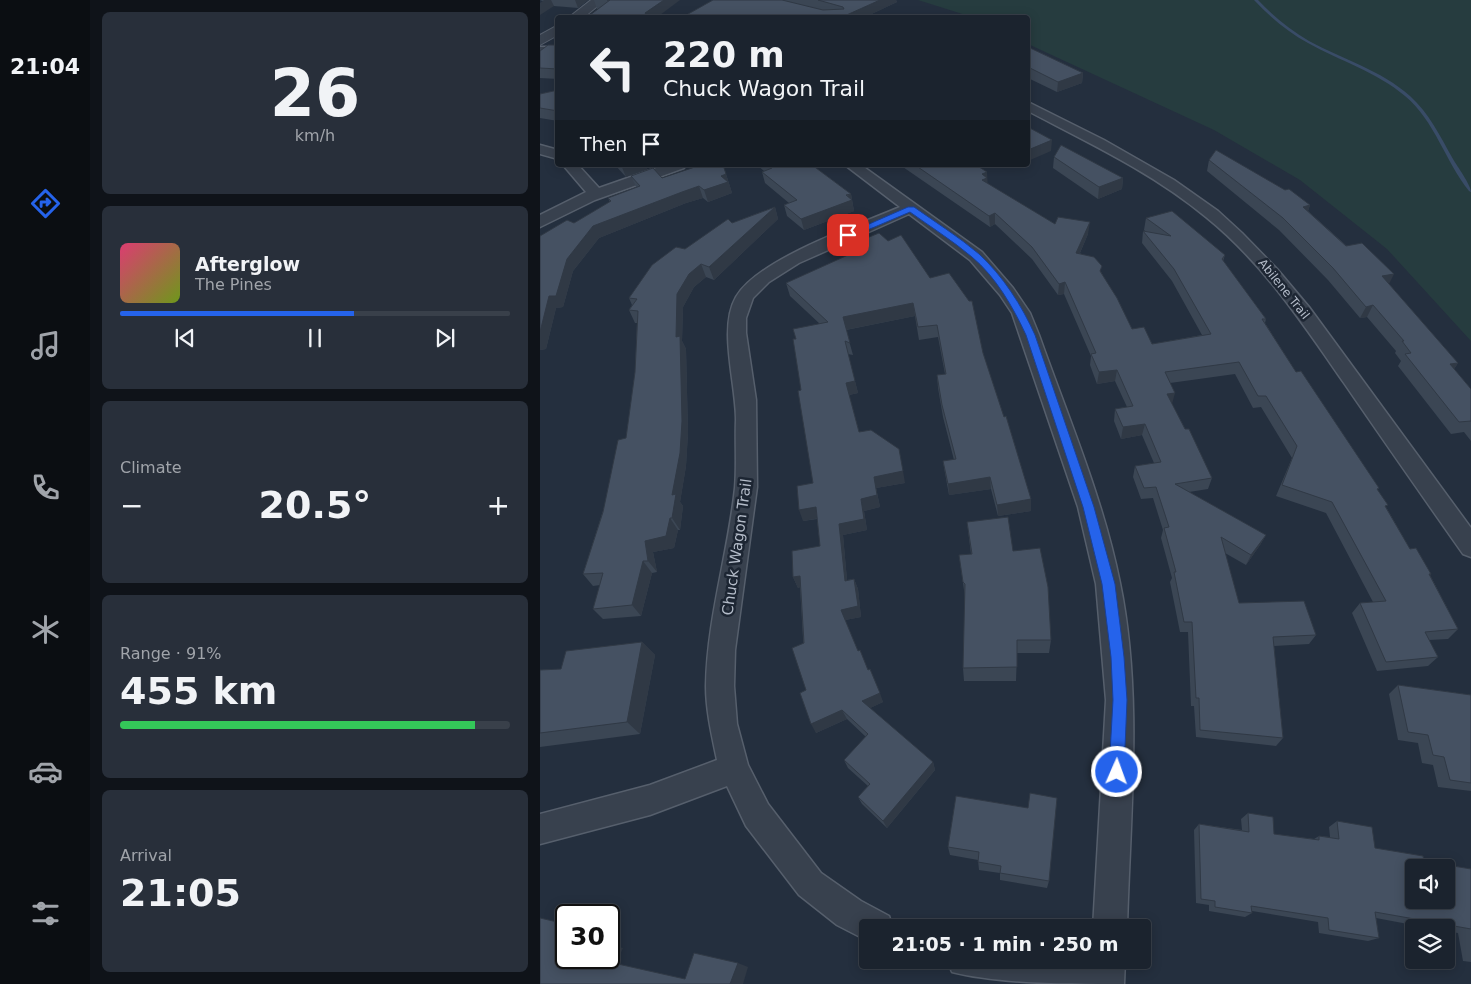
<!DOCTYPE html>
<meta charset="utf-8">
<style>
:root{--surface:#1b232e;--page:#282f3a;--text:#f1f3f6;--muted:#a0a4aa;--line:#39404a;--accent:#2563eb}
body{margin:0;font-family:"DejaVu Sans",sans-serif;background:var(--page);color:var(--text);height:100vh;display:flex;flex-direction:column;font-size:19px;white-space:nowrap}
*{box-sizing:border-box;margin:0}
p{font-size:16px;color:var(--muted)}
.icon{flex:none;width:28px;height:28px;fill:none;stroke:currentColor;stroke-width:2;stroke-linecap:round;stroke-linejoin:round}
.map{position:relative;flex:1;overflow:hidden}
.panel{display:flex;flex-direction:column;gap:12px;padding:12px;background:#0f1319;width:450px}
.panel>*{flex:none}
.guide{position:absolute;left:15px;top:15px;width:475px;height:152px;border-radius:5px;box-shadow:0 2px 12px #0003,0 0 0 1px var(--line);background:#1b232e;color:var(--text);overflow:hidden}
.controls{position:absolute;left:865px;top:859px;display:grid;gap:10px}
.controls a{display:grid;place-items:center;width:50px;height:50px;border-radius:5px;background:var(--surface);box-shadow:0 2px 12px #0003,0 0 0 1px var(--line);font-size:25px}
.speed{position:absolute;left:15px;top:904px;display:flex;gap:10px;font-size:25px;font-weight:700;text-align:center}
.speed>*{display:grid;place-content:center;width:65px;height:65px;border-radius:50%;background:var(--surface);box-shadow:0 2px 12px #0003,0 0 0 1px var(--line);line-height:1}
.speed .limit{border:2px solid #111;border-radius:8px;background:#fff;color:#111}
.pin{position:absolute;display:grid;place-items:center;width:42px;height:42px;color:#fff;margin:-21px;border-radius:10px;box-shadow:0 2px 8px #0006}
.me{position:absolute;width:55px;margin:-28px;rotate:2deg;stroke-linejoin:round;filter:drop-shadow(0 0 4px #0008)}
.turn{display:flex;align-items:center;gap:18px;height:105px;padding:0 25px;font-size:22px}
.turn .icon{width:65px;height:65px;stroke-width:2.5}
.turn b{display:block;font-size:35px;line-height:42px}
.then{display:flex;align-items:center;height:48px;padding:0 25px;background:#0003;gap:10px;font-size:19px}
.big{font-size:38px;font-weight:600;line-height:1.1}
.panel .tile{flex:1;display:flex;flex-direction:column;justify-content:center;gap:8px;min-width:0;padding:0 18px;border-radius:8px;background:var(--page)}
.panel .dial{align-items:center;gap:0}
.dial b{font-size:65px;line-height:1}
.song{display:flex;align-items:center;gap:15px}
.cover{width:60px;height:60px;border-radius:8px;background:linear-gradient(135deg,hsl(340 70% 55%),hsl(80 70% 35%))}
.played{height:5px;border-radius:2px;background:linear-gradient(90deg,var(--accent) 60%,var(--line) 60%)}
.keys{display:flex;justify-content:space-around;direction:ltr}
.heat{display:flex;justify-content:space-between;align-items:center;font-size:28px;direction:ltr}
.charge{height:8px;border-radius:4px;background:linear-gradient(90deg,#34c759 91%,var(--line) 0)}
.trip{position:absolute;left:319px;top:919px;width:292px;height:50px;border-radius:5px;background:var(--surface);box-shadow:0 2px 12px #0003,0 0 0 1px var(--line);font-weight:600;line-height:50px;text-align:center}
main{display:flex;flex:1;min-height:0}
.tabs{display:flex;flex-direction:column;width:90px;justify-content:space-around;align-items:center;background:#0b0e12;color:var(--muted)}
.tabs .icon{width:35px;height:35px}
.tabs .current{color:var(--accent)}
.tabs b{font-size:22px;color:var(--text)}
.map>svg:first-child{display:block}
.green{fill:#263c3f}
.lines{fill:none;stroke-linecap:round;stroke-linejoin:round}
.stream{fill:#394c67;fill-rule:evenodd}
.minor-casing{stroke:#565f6c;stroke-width:3}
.tertiary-casing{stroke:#565f6c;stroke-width:2}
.minor{fill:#38414e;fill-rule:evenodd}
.tertiary{fill:#38414e;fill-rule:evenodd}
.wall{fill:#3b4654}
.shaded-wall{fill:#303945}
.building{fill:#455162;stroke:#303945;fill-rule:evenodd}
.route{fill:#2563eb;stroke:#184099}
.labels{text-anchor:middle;stroke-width:5;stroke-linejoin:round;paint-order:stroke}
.far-street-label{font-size:12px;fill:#b4bcc9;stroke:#1d2633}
.street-label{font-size:15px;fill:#b4bcc9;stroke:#1d2633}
</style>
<main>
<nav class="tabs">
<b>21:04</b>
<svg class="icon current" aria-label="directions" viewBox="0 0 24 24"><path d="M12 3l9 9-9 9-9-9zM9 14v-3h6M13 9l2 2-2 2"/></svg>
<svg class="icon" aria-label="music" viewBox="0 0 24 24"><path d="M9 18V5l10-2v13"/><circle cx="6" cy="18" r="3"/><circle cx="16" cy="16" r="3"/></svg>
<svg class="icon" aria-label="phone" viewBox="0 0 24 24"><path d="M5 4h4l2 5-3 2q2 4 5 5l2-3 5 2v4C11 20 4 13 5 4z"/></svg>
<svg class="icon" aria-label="climate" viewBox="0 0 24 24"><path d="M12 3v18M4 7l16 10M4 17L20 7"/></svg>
<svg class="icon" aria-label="car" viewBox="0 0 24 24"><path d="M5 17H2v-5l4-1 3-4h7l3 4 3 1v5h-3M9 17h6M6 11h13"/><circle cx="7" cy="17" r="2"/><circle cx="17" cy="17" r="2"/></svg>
<svg class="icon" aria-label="filters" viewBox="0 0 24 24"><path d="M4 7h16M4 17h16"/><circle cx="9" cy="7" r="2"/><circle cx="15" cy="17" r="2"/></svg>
</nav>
<section class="panel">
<div class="tile dial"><b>26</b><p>km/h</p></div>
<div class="tile">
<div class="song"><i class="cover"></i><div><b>Afterglow</b><p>The Pines</p></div></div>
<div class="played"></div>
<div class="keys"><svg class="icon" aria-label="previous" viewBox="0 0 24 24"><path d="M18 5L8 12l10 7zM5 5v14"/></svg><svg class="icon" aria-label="pause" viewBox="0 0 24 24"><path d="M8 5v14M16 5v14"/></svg><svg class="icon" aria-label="next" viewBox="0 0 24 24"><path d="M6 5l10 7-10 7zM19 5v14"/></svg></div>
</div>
<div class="tile"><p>Climate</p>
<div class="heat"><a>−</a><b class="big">20.5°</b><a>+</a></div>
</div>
<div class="tile"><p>Range · 91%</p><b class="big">455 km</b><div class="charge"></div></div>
<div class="tile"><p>Arrival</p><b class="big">21:05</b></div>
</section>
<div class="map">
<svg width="931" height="984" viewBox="0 0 931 984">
<rect width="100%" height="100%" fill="#242f3e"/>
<polygon class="green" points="378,0 931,0 931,341 847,249 760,180 674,130 488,44 488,18 432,17"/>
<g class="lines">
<path class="stream" d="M714,0H718C733,16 750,30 769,41C802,59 841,70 870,96C889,113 900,136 913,159C917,166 931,185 931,192L929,191C905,161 895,121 865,96C837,72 800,61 768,43C748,32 730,17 714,0Z"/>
<defs>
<g id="minor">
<polygon points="0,47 18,47 18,54 0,53"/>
<path d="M488,102L564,140L634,180L678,211L702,233L737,269L769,307L931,528V557L923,554C883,497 843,440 804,383C763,324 723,263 666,217C613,173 549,143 488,111Z"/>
<polygon points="0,145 18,150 18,159 0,154"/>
<polygon points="23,165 38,165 59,188 125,165 146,165 144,168 55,200 0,227 0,215 46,192"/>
<path d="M305,165H321L442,252L473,288L490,313L499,335C528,417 563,498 580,583C603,694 590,815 587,928H553L566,700L556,584L538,507L472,313L460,295L430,260L369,214L259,263L229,282L213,298L206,318V333L216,400L217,487L195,650L194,686L197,724L208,765L228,804L281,873L321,901L349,916L353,928H328V941L297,925L259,895L206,826L187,786L110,815L0,844V814L110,785L177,760C172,736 166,711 166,686C167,619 188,554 195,488C197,465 195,442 196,420C196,383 178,328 196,297C218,259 318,225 360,207Z"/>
<path d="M407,960H509L550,970L551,960H585L584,984C533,984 459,984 412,972Z"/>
</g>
<g id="tertiary">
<polygon points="51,0 65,0 43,18 28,18"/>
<polygon points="18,25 18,35 0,45 0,35"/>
</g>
</defs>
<use href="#minor" class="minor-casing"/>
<use href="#tertiary" class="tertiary-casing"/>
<use href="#minor" class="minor"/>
<use href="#tertiary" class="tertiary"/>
</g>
<g class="wall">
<polygon points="0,0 48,0 38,8 14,6"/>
<polygon points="54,0 140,0 58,9 57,9"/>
<polygon points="243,0 356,0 357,2 323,18 141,18"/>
<polygon points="18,38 18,79 0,78 0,51 15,45"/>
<polygon points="488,47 543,73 542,83 517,92 488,78"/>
<polygon points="18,90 18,121 0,118 0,94"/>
<polygon points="514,157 583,178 582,189 558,199 513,168"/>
<polygon points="669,160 770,205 768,211 849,284 918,363 914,369 931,389 931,441 924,432 911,434 858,366 861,361 855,353 856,351 827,317 820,318 788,280 739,230 667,171"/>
<polygon points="75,165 105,165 107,169 86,177"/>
<polygon points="217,165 272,165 311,194 314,211 264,230 247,216 244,205 249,203 225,183 222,172 224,171"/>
<polygon points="360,165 436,165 447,172 447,184 515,224 548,234 540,253 561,272 592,329 612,344 662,335 632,281 602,243 603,231 606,232 604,230 606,218 685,255 683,261 726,319 725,323 756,372 839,488 837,490 846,507 870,549 891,574 890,575 918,629 908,639 889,640 898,657 888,666 837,671 812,613 820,603 833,602 786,513 736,496 752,458 721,407 713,408 695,374 630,383 632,404 645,429 672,478 668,489 649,492 726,535 720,545 706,565 685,553 699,603 776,635 769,644 734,646 743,738 736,746 656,737 654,706 651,706 648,632 640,632 630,582 632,578 621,538 623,530 613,498 601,499 593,477 595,466 614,463 602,435 581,439 574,421 575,409 587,407 575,381 557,384 550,365 551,356 524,294 518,295 492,259 455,224 450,227"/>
<polygon points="186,174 192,193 168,202 163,198 146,203 59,238 33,271 23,307 16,308 6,349 0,350 0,236 34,223 70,202 68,198 96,187 91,176 122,178"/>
<polygon points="235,207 238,219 174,280 166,277 154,287 143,307 142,341 146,349 148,433 146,466 140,502 143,506 140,530 138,530 134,548 113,552 117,572 112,573 101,616 63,619 53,609 60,585 53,586 43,574 86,438 95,372 97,323 95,323 89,310 92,305 89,298 145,249 192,223"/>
<polygon points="312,244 390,278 443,353 491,511 458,516 451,489 409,495 405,473 403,461 414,460 403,417 398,388 397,375 405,374 398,337 379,340 375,316 306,330 313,355 308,354 318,393 309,395 319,432 365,483 336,488 340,507 324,511 327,530 303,535 307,580 314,579 318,589 321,617 305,620 318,651 343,702 330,708 393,762 395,770 347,828 322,804 318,797 328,786 308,768 304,760 326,737 307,719 276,733 266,690 260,587 258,588 253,577 280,546 277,519 263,521 273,483 256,339 280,324 250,296 246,283 314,253"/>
<polygon points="427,522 473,551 511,640 509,653 477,653 476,681 424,681 423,668 425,597 419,555 431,554"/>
<polygon points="102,642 115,655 100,734 0,747 0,670 21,669"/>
<polygon points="858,685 931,695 931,791 898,787 893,765 882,763 878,743 858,740 849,694"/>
<polygon points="416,796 509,881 507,888 460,880 460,873 439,870 438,860 410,855 408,847"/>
<polygon points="708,813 734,834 774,839 779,836 790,837 789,827 797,821 835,848 884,861 931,869 931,962 923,961 918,933 906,931 906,928 889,928 836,918 839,938 828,941 779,933 778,922 712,911 712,913 705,917 669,911 669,905 656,903 654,830 659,824 702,830 701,819"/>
</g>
<g class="shaded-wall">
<polygon points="4,0 11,0 14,6 0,15 0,3"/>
<polygon points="35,0 48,0 38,8"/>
<polygon points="124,0 140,0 116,18 107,18 105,13"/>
<polygon points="340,0 356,0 357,2 323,18 300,18"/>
<polygon points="543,73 542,83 517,92 518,82"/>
<polygon points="512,140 511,151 488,161 488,150"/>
<polygon points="81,165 105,165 107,169 86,177"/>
<polygon points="447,172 448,189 442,191 442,174"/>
<polygon points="186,174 192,193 168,202 164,190 181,176"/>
<polygon points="583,178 582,189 558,199 559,187"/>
<polygon points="159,186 163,198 146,203 59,238 33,271 23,307 16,308 6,349 0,350 0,352 0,332 9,296 27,259 53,226 142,192"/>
<polygon points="311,194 314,211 264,230 261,219"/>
<polygon points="770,205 766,217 763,207"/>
<polygon points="235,207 238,219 174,280 169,267"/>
<polygon points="455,213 455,224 450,227 449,216"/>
<polygon points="550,222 548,234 535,264 536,253"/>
<polygon points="161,264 166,277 154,287 143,307 142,341 146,349 148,433 146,466 140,502 143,506 140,530 132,518 132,495 137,294 149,274"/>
<polygon points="854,274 848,286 842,276"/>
<polygon points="525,282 524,294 518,295 519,284"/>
<polygon points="373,303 375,316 305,330 303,317"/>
<polygon points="833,305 827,317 820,318 826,307"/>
<polygon points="918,363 910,375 910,364"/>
<polygon points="577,370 575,381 557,384 559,372"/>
<polygon points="315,381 318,393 309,395 306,383"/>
<polygon points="635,393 632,404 627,394"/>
<polygon points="605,424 602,435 581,439 583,427"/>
<polygon points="363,471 365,483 336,488 340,507 324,511 327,530 303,535 308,591 305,581 299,524 334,477"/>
<polygon points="450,477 451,489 409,495 408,484"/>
<polygon points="491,499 491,511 458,516 457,505"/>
<polygon points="276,507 280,518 263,521 259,510"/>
<polygon points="130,518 138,530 134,548 113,552 117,572 108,561 105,541"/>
<polygon points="726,535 720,545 706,565 711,555"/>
<polygon points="103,561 112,573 101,616 92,605"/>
<polygon points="260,576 264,586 258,588 253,577"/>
<polygon points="314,579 318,589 321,617 305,620 301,610"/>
<polygon points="102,642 115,655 100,734 87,722"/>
<polygon points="340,693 343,702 326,710 322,701"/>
<polygon points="302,710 307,719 276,733 271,724"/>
<polygon points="393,762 395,770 347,828 343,821"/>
<polygon points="22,923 26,924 26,936 17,934"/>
<polygon points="69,944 83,948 76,964 60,960 61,958 69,958"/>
<polygon points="198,963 208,967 203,984 190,984"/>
</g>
<g class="building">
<polygon points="67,0 124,0 105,13 108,18 46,18 70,0"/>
<polygon points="173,0 242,0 283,10 304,9 303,7 278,0 340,0 300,18 141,18"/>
<polygon points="18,38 18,69 0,68 0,51 8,45 15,45 15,40"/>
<polygon points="488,47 543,73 518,82 488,67"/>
<polygon points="18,90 18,111 0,108 0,94"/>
<polygon points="488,127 512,140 488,150"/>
<polygon points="521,145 583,178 559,187 514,157"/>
<polygon points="676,150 745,190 749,189 770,205 763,207 806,246 822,243 854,274 842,276 918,363 910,364 931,389 931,421 919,422 865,354 871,353 862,341 864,341 833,305 826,307 793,268 743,218 669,160"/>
<polygon points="161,165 183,165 186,174 181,176 188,182 164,190 159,186 142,192 53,226 27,259 16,296 9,296 0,332 0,236 27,220 34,223 71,201 68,198 100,186 91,176 113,168 122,178"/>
<polygon points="228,165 272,165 311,194 306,195 312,200 261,219 244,205 257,200 222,172 232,168"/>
<polygon points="375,165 436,165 447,172 442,174 447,178 442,180 515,224 518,217 550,222 536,253 554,257 562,266 560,271 577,298 592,329 604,327 612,344 671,334 634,269 603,231 631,236 606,218 632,211 685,255 682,259 726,319 722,319 756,372 761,371 839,488 837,489 848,505 845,506 870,549 876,548 891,574 889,574 918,629 885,632 898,657 846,662 820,603 846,601 792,502 742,485 757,446 726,396 718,396 699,362 625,372 635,393 627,394 645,429 649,429 672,478 635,484 726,535 711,555 681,537 699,603 764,601 776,635 733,637 743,738 660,730 659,698 656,698 652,622 644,622 634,572 636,572 624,528 629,527 616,487 604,488 595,466 621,462 605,424 583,427 575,409 593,406 577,370 559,372 551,354 556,353 525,282 519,284 492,247 455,213 449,216"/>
<polygon points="235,207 169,267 161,264 149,274 137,294 136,337 140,336 142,421 140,453 132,495 136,494 132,518 130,518 126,536 105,541 108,561 103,561 92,605 53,609 63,573 43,574 63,512 78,440 86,438 95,372 98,311 89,310 97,299 89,298 112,265 136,247 145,249 188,219 192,223"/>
<polygon points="339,233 348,241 361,235 390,278 409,273 429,301 432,301 443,353 464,417 466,416 491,499 457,505 450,477 408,484 403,461 416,459 402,405 397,375 406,374 397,325 378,327 373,303 303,317 310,343 305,341 315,381 306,383 319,432 331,430 359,449 363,471 334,477 337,495 321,499 324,519 299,524 305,581 314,579 318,606 301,610 318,651 320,650 328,670 330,669 340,693 322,701 393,762 343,821 318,797 330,784 304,760 328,734 302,710 271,724 260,693 266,690 252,648 264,643 260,576 253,577 252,551 280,546 276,507 259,510 257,486 273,483 258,391 261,390 253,339 256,339 253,329 288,322 246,283 319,250 312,244"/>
<polygon points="468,517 473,551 500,548 508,587 511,640 477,640 477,667 423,668 425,584 423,582 419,555 432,554 427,522"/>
<polygon points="102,642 87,722 0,733 0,670 21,669 26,651"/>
<polygon points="858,685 931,695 931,783 910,780 904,757 893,755 888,735 868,732"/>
<polygon points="490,793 517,798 509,881 460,873 461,866 438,862 439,852 408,847 416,796 488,808"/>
<path d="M708,813L733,817L734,834L779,840V836L799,839L797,821L832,827L835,848L883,856L884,861L931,869V929L835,912L839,938L789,930L788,918L711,906L712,913L675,907V901L661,899L659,824L709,832ZM874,868H906V900H874Z"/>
<polygon points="0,918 22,923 17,934 26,936 26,958 61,958 60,960 145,979 154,953 198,963 190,984 0,984"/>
</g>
<path class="route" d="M368,207H374C395,222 419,237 439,254C463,276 482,306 495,335L554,507L575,584L584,657L587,700L584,772L582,777L577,779L572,777L569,772L573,700L571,657L562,584L543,507L486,335C473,307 456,277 432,257C413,241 391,227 370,212L311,237L304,235Z"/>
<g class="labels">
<g class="far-street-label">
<text transform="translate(744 289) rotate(51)" y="4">Abilene Trail</text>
</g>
<g class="street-label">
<text transform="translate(197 547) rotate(-82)" y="5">Chuck Wagon Trail</text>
</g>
</g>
</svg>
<div class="controls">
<a><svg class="icon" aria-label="sound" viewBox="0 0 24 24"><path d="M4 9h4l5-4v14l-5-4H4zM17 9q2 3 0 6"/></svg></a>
<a><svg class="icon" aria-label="layers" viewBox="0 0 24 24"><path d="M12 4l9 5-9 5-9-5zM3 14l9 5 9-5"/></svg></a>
</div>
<div class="speed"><div class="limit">30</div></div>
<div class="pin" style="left:308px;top:235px;background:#d93025"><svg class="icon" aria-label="arrive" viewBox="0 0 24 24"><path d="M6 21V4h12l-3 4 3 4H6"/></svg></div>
<svg class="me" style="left:577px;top:772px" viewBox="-20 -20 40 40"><circle r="17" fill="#2563eb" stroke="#fff" stroke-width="3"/><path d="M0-11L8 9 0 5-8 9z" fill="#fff"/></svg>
<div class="trip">21:05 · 1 min · 250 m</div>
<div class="guide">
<div class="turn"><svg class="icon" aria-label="left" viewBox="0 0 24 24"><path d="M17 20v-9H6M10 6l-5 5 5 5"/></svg><div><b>220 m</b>Chuck Wagon Trail</div></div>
<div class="then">Then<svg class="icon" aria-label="arrive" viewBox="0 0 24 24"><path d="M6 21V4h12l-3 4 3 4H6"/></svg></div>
</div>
</div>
</main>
